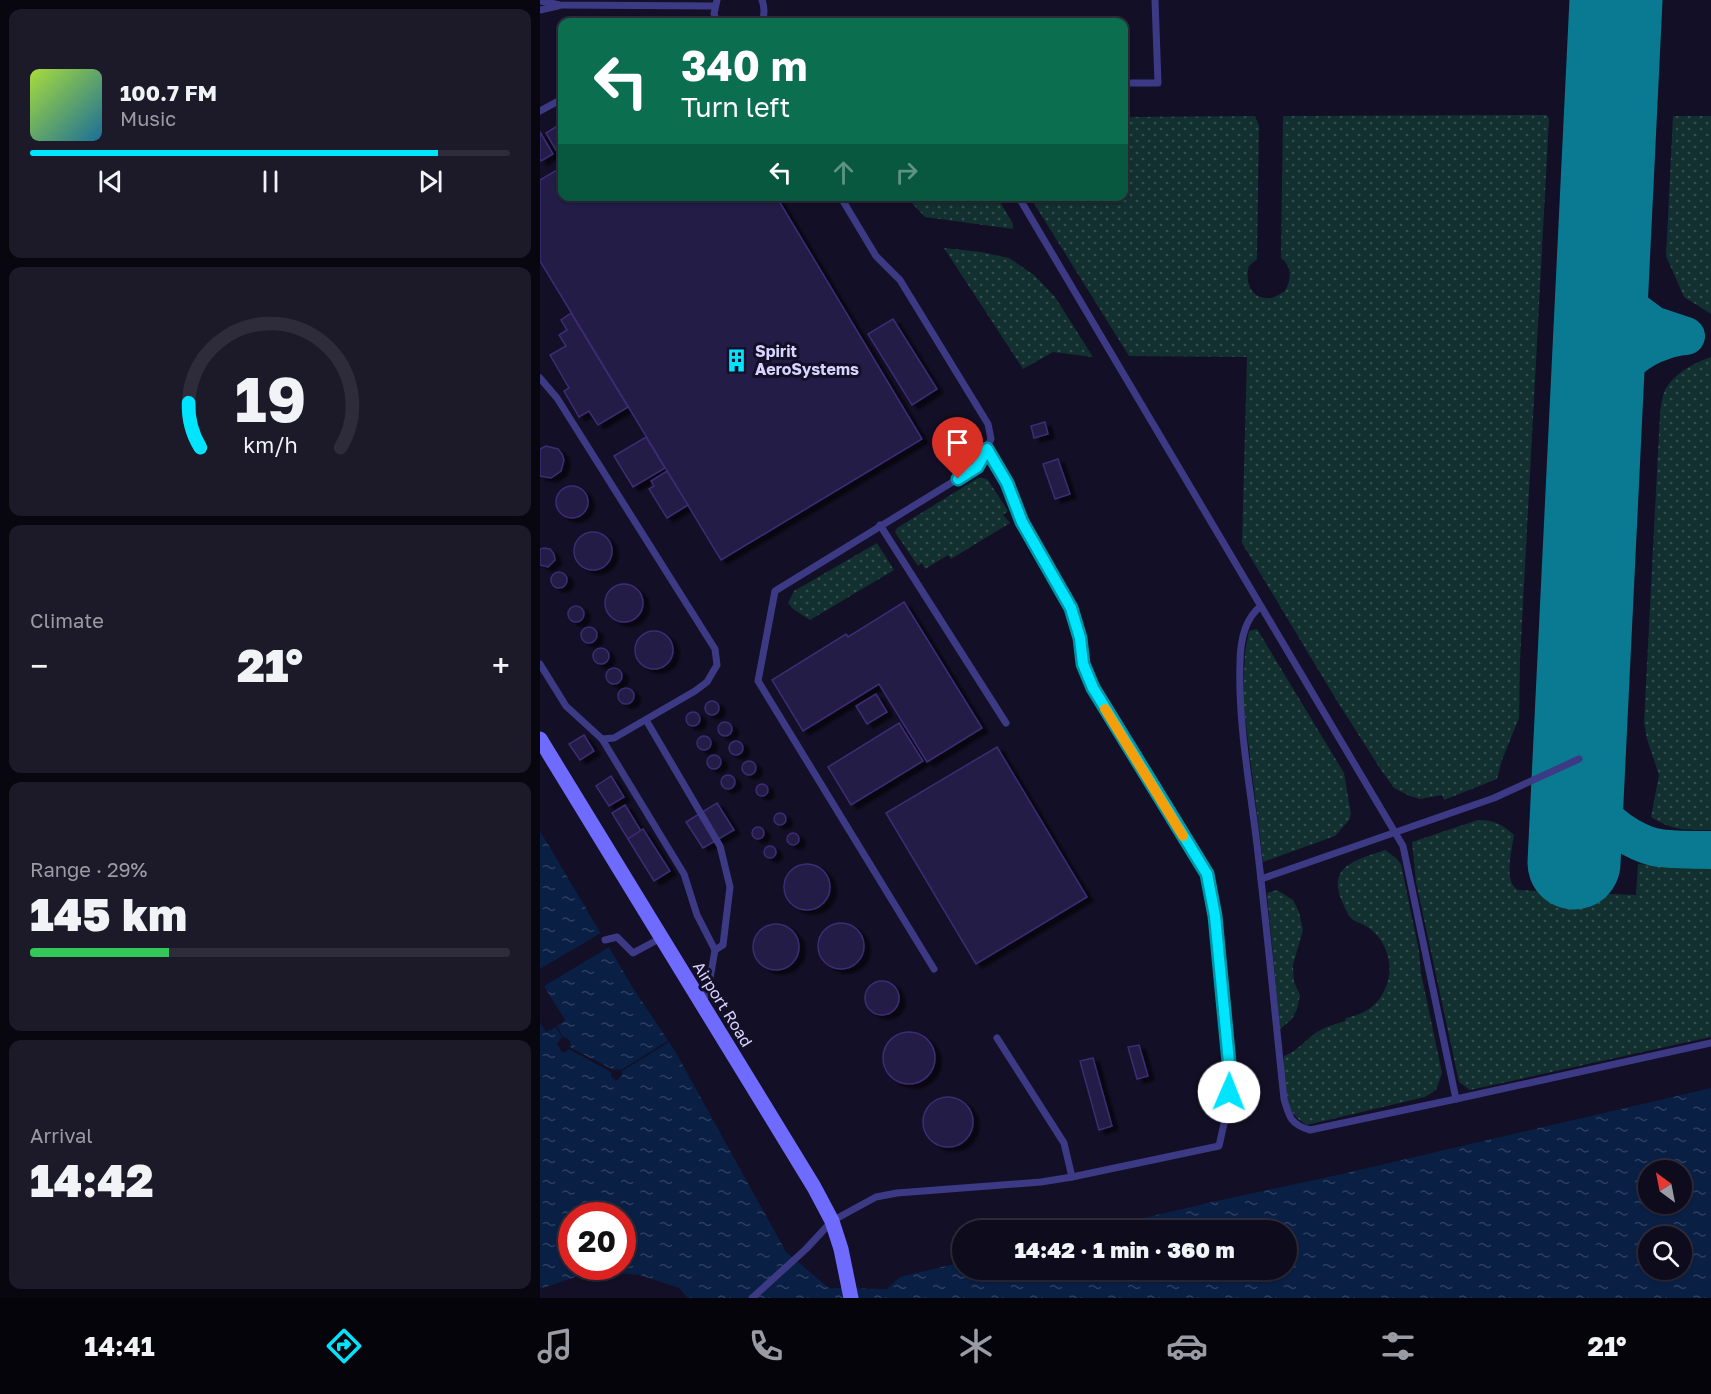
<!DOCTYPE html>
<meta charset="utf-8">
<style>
:root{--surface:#0e0b1c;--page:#1c1929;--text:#f1f3f6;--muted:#9b9ba3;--line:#2e2b3b;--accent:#00e5ff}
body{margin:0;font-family:"Golos Text",sans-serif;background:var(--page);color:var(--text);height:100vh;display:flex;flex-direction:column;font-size:22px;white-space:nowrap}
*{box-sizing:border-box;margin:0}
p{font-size:20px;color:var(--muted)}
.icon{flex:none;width:33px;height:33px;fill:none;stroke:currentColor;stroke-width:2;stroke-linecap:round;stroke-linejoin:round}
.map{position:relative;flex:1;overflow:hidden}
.drawer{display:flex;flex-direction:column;gap:9px;padding:9px;background:#08060f;width:540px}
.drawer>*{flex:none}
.guide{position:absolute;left:18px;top:18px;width:570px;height:183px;border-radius:12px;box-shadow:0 2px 4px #0004,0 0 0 2px var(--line);background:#0b6e4f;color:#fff;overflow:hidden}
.needle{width:39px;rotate:328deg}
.fabs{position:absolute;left:1098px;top:1160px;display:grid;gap:12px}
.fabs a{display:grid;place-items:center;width:54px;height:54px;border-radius:50%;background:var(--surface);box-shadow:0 2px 4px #0004,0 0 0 2px var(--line);font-size:30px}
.speed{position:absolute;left:18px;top:1202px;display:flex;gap:12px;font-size:30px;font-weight:700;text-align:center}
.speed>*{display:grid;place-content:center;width:78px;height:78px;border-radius:50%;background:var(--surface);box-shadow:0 2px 4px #0004,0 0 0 2px var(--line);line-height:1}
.speed .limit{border:9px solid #d22;background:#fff;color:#111}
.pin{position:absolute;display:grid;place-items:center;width:51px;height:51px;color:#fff;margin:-62px -26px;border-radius:50% 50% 50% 0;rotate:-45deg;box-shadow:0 0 6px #0007}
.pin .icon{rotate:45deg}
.me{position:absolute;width:66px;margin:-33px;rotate:1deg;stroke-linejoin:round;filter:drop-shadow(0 0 4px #0008)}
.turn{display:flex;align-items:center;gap:21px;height:126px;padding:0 24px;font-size:27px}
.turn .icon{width:78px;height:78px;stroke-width:2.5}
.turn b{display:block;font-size:42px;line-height:51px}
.lanes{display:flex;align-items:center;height:57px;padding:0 24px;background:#0003;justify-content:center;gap:30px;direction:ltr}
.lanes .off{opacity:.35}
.big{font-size:45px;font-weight:800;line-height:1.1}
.drawer .widget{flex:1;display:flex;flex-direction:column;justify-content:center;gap:9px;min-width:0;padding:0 21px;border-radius:12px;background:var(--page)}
.drawer .dial{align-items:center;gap:0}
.dial svg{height:156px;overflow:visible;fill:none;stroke:var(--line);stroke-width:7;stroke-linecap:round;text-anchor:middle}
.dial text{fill:var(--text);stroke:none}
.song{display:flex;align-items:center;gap:18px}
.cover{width:72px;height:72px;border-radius:9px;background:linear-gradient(135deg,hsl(80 70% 55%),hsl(200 70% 35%))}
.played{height:6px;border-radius:3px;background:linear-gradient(90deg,var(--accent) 85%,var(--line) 85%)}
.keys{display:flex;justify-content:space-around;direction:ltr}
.heat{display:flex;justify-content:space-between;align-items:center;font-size:33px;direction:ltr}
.charge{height:9px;border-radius:4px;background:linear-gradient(90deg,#34c759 29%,var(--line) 0)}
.trip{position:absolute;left:412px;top:1220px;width:345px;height:60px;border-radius:30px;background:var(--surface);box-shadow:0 2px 4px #0004,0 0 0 2px var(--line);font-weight:800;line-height:60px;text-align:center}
.tabs{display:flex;height:96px;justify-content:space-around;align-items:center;background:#06040b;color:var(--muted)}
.tabs .icon{width:42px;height:42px}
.tabs .active{color:var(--accent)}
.tabs b{font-size:27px;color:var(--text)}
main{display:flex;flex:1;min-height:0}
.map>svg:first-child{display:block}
.grass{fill:url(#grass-dots)}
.water{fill:url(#water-ripples);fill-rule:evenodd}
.pier{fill:#130f26}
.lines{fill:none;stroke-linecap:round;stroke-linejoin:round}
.taxiway{stroke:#0a7a92;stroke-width:38}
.runway{stroke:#0a7a92;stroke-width:93}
.building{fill:#241b47;stroke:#3b2d73;stroke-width:1.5;filter:url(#shadow)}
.lane{stroke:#3d3a85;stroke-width:7}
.secondary{stroke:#6f6bff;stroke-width:15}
.route-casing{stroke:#0095a6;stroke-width:15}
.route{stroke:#00e5ff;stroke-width:10}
.slow{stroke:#f59e0b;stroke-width:10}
.labels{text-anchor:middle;stroke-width:6;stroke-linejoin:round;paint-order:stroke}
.poi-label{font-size:16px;font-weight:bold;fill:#d9d4ff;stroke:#130f26;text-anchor:start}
.street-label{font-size:16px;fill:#d9d4ff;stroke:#130f26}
</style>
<main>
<section class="drawer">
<div class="widget">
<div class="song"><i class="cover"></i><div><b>100.7 FM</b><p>Music</p></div></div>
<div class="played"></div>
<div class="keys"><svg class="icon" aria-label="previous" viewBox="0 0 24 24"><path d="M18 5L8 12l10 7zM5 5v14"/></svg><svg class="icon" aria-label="pause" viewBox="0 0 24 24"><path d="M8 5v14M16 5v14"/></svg><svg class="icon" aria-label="next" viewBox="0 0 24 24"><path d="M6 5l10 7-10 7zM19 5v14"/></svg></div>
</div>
<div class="widget dial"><svg viewBox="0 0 100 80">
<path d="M14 69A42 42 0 1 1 86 69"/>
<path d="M14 69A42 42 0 0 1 8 46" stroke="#00e5ff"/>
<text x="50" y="56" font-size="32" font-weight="700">19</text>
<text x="50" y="72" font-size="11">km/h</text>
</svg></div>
<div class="widget"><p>Climate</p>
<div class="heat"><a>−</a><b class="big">21°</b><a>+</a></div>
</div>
<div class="widget"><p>Range · 29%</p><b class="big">145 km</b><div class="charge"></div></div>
<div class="widget"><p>Arrival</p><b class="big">14:42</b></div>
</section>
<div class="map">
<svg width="1171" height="1298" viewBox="0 0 1171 1298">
<defs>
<pattern id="grass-dots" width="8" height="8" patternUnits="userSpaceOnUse" patternTransform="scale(1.5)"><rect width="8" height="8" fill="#12302f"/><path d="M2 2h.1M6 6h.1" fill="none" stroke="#344d4e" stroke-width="1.8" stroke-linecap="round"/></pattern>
<pattern id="water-ripples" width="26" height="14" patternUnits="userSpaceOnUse" patternTransform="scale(1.5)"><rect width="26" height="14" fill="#0a1f44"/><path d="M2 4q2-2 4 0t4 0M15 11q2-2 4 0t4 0" fill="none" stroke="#2d3f60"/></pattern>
<filter id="shadow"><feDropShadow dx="6" dy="4" stdDeviation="1.5" flood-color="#0009"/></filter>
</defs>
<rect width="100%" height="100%" fill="#130f26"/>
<g class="grass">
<path d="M1007,115L1009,119L980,660L979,718L962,760L957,779L904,800L902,795L880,799L870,796L854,788L841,770L797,701L702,543L707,357L589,356L490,197L584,196V117L715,116L719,126L717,259L709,266C705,279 709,298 727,298C733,299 740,294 745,291C751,279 753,268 741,258L743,116Z"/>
<polygon points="1133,116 1171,116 1171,314 1144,297 1126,256"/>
<polygon points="366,197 457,197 473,224 473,229 385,217"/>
<polygon points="404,248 441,252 469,258 494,275 515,297 553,357 513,352 483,369"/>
<path d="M1171,357V830C1145,830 1134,831 1111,817L1119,775L1107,739L1104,723L1120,413C1121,406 1122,397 1125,390C1134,373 1154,363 1171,357Z"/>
<polygon points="438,478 444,478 448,480 468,511 463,515 470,523 411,559 408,555 385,569 382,563 378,566 355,532 357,528"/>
<polygon points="337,543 354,570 270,620 253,609 248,603 254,591"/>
<polygon points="717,629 804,773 811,814 809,820 795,836 723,862 703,700 705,652 709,631"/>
<path d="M938,820C953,820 962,824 974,835C972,850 963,882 978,890L1096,895L1098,864L1171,868V1037L930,1090L919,1082L876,882L872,842Z"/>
<path d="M845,850L856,858L861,864L879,951L881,973L902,1073L896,1090L885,1097L767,1125C740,1111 744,1082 744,1056C758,1051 765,1040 777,1032C785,1027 796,1024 805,1021L806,1018C824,1014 837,1007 845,989C855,968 848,942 829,928C824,924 817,923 812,919C807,915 804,905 801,899C787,864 821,859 845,850Z"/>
<polygon points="737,890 753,900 759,912 763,930 753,965 754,982 760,995 757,1009 752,1019 740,1029 727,893"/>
</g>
<path class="water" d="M0,831L93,988L135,1051L246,1252L289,1288L347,1289L360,1277L423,1262V1269H747V1230H553L672,1202L802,1174L1171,1088V1298H148L139,1288L100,1275L53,1271L0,1289ZM1108,1170H1142V1203H1108ZM32,1215H82V1266H32ZM1108,1236H1142V1269H1108Z"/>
<polygon class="pier" points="61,933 69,947 4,986 25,1020 17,1026 23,1037 27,1038 30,1041 31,1048 74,1070 77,1069 81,1070 128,1041 129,1042 82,1071 82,1076 76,1081 71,1076 71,1072 29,1049 25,1052 22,1052 17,1044 22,1037 16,1027 6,1032 0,1022 0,969"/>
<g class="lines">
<g class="taxiway">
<path d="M1056,432C1059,418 1061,404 1066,390C1075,368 1100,348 1123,341C1130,338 1138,337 1146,336L1113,325L1093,310L1078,286L1068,266L1065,239"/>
<path d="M1039,759C1048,797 1055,817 1090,837C1099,842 1109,847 1120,848C1137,850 1154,850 1171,850"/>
</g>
<polyline class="runway" points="1034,863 1076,0"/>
</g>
<g class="building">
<polygon points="22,123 22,147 16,150 6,133"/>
<polygon points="0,132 13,154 1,161 0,159"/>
<polygon points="22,167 22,196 236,196 382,439 181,560 0,261 0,180"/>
<polygon points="31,313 88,407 58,425 49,411 39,417 24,391 29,388 10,355 26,346 19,335 27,330 21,320"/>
<polygon points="353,319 397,389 372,405 328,334"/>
<polygon points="505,422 508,434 494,438 491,426"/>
<polygon points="106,437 125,468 93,487 74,456"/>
<polygon points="6,446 18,449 22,454 24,460 21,471 11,478 0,476 0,449"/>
<polygon points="518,459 530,494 515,499 503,464"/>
<polygon points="127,471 148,505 127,518 109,489 114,486 111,481"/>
<circle cx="32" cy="502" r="16"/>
<circle cx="53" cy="551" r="19"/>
<polygon points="4,548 10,549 14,554 15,560 8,567 0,565 0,549"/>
<circle cx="19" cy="580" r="8"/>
<circle cx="84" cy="603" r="19"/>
<polygon points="364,602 442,728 387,762 339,684 263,731 232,680 306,634 308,637"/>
<circle cx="36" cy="614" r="8"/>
<circle cx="49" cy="635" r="8"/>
<circle cx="114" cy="650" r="19"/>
<circle cx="61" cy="656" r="8"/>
<circle cx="74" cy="676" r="8"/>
<circle cx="86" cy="696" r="8"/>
<polygon points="336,694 347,712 327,724 316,706"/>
<circle cx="172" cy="708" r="7"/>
<circle cx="153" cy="719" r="7"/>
<circle cx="185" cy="729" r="7"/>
<polygon points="359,723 383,761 311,805 288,767"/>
<polygon points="44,735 54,751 40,760 29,744"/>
<circle cx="164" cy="743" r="7"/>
<circle cx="196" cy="748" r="7"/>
<polygon points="457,747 547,897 436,964 346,813"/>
<circle cx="174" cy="762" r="7"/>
<circle cx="209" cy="768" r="7"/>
<circle cx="188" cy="782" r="7"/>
<polygon points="71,776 84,797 69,806 56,786"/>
<circle cx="222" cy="790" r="6"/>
<polygon points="177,803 194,830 163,848 146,822"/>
<polygon points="85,805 101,831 88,839 72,813"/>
<circle cx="240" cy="819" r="6"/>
<circle cx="218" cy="833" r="6"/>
<polygon points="103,829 130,871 114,881 88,839"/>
<circle cx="253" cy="839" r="6"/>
<circle cx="230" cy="852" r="6"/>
<circle cx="267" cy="887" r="23"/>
<circle cx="301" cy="946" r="23"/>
<circle cx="236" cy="947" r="23"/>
<circle cx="342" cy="998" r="17"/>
<circle cx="369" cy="1058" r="26"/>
<polygon points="599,1045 608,1076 597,1079 588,1047"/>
<polygon points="553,1058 572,1126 559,1130 540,1061"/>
<circle cx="408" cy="1122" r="25"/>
</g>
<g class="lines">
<g class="lane">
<path d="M222,0C225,8 225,14 222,22"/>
<polyline points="0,1 20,5 175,6"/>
<polyline points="0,10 18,6"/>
<polyline points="177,22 174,14 177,0"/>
<polyline points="584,83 618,83 615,0"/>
<polyline points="0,111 22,99"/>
<polyline points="300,196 336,256 360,280 448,424 451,439 437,467 235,591 218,681 394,969"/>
<path d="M478,196L863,846L916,1099L770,1130C751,1125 749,1117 744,1099C735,1014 727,929 717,845C710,786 698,723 700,664C700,643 704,619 721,606"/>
<polyline points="0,378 17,398 175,649 177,665 167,682 155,691 74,738 62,739"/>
<polyline points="340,525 466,723"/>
<polyline points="0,664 26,706 62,739 144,874 157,915 175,950 168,990 162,1004"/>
<polyline points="106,720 180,846 190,887 183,945 175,950"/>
<polyline points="721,879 954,798 1039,759"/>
<polyline points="65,940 77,937 93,953 121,938"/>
<polyline points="457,1038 524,1143 532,1177"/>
<polyline points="916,1099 1171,1043"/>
<polyline points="212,1298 266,1249 292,1221 336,1197 357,1193 501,1182 532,1177 679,1146 687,1110 690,1073 675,916 667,874 553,688 543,664 540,638 531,608 481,522 467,483 447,449"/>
</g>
<polyline class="secondary" points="0,739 274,1187 292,1221 301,1249 311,1298"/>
</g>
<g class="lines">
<defs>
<polyline id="route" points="418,479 437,467 447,449 467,483 482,522 531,608 540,638 543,664 553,688 667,874 675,916 690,1073 689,1092"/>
</defs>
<use href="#route" class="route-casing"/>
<use href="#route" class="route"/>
<polyline class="slow" points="565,709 643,836"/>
</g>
<defs>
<symbol id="building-bare" viewBox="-9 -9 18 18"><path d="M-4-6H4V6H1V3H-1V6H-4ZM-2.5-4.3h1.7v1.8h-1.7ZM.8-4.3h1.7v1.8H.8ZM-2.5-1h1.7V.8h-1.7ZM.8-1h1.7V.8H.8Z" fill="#00e5ff" stroke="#130f26" stroke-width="2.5" paint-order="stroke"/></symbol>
</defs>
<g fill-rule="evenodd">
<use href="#building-bare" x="180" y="344" width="33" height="33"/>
</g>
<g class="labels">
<g class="poi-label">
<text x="215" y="357">Spirit<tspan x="215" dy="18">AeroSystems</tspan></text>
</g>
<g class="street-label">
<text transform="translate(183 1004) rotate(58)" y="6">Airport Road</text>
</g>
</g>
</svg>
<div class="fabs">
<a><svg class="needle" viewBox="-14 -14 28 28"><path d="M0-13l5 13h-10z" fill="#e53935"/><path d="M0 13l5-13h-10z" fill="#9b9ba3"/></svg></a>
<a><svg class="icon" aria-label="search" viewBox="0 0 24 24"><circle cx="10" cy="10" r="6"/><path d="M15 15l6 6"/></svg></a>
</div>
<div class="speed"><div class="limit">20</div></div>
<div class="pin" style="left:418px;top:479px;background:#d93025"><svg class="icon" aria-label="arrive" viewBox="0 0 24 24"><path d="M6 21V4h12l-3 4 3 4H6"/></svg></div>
<svg class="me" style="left:689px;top:1092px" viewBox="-20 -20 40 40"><circle r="19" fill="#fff"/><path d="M0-13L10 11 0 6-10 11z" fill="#00e5ff"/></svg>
<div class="trip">14:42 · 1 min · 360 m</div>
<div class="guide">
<div class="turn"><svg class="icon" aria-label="left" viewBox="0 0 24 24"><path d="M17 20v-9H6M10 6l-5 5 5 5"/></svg><div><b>340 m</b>Turn left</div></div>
<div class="lanes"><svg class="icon" aria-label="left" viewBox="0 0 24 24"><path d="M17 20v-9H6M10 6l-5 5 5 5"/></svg><svg class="icon off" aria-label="ahead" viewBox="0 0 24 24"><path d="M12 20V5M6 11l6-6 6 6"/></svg><svg class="icon off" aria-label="right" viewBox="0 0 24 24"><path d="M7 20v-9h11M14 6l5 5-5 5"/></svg></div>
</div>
</div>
</main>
<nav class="tabs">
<b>14:41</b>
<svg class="icon active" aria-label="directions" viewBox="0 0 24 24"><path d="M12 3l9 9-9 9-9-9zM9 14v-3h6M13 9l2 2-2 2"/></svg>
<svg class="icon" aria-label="music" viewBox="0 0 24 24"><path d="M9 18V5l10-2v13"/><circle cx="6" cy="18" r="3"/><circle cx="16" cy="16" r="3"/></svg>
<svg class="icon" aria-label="phone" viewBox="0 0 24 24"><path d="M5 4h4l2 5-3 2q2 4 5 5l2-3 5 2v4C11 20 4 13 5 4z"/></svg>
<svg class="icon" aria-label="climate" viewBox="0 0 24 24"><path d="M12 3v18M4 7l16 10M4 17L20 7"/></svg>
<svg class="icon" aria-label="car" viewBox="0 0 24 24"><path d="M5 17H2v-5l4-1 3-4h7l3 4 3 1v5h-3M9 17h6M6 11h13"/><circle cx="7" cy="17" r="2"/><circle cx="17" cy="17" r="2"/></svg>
<svg class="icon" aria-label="filters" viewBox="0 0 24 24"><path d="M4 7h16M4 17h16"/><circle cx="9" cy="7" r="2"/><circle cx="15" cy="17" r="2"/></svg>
<b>21°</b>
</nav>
